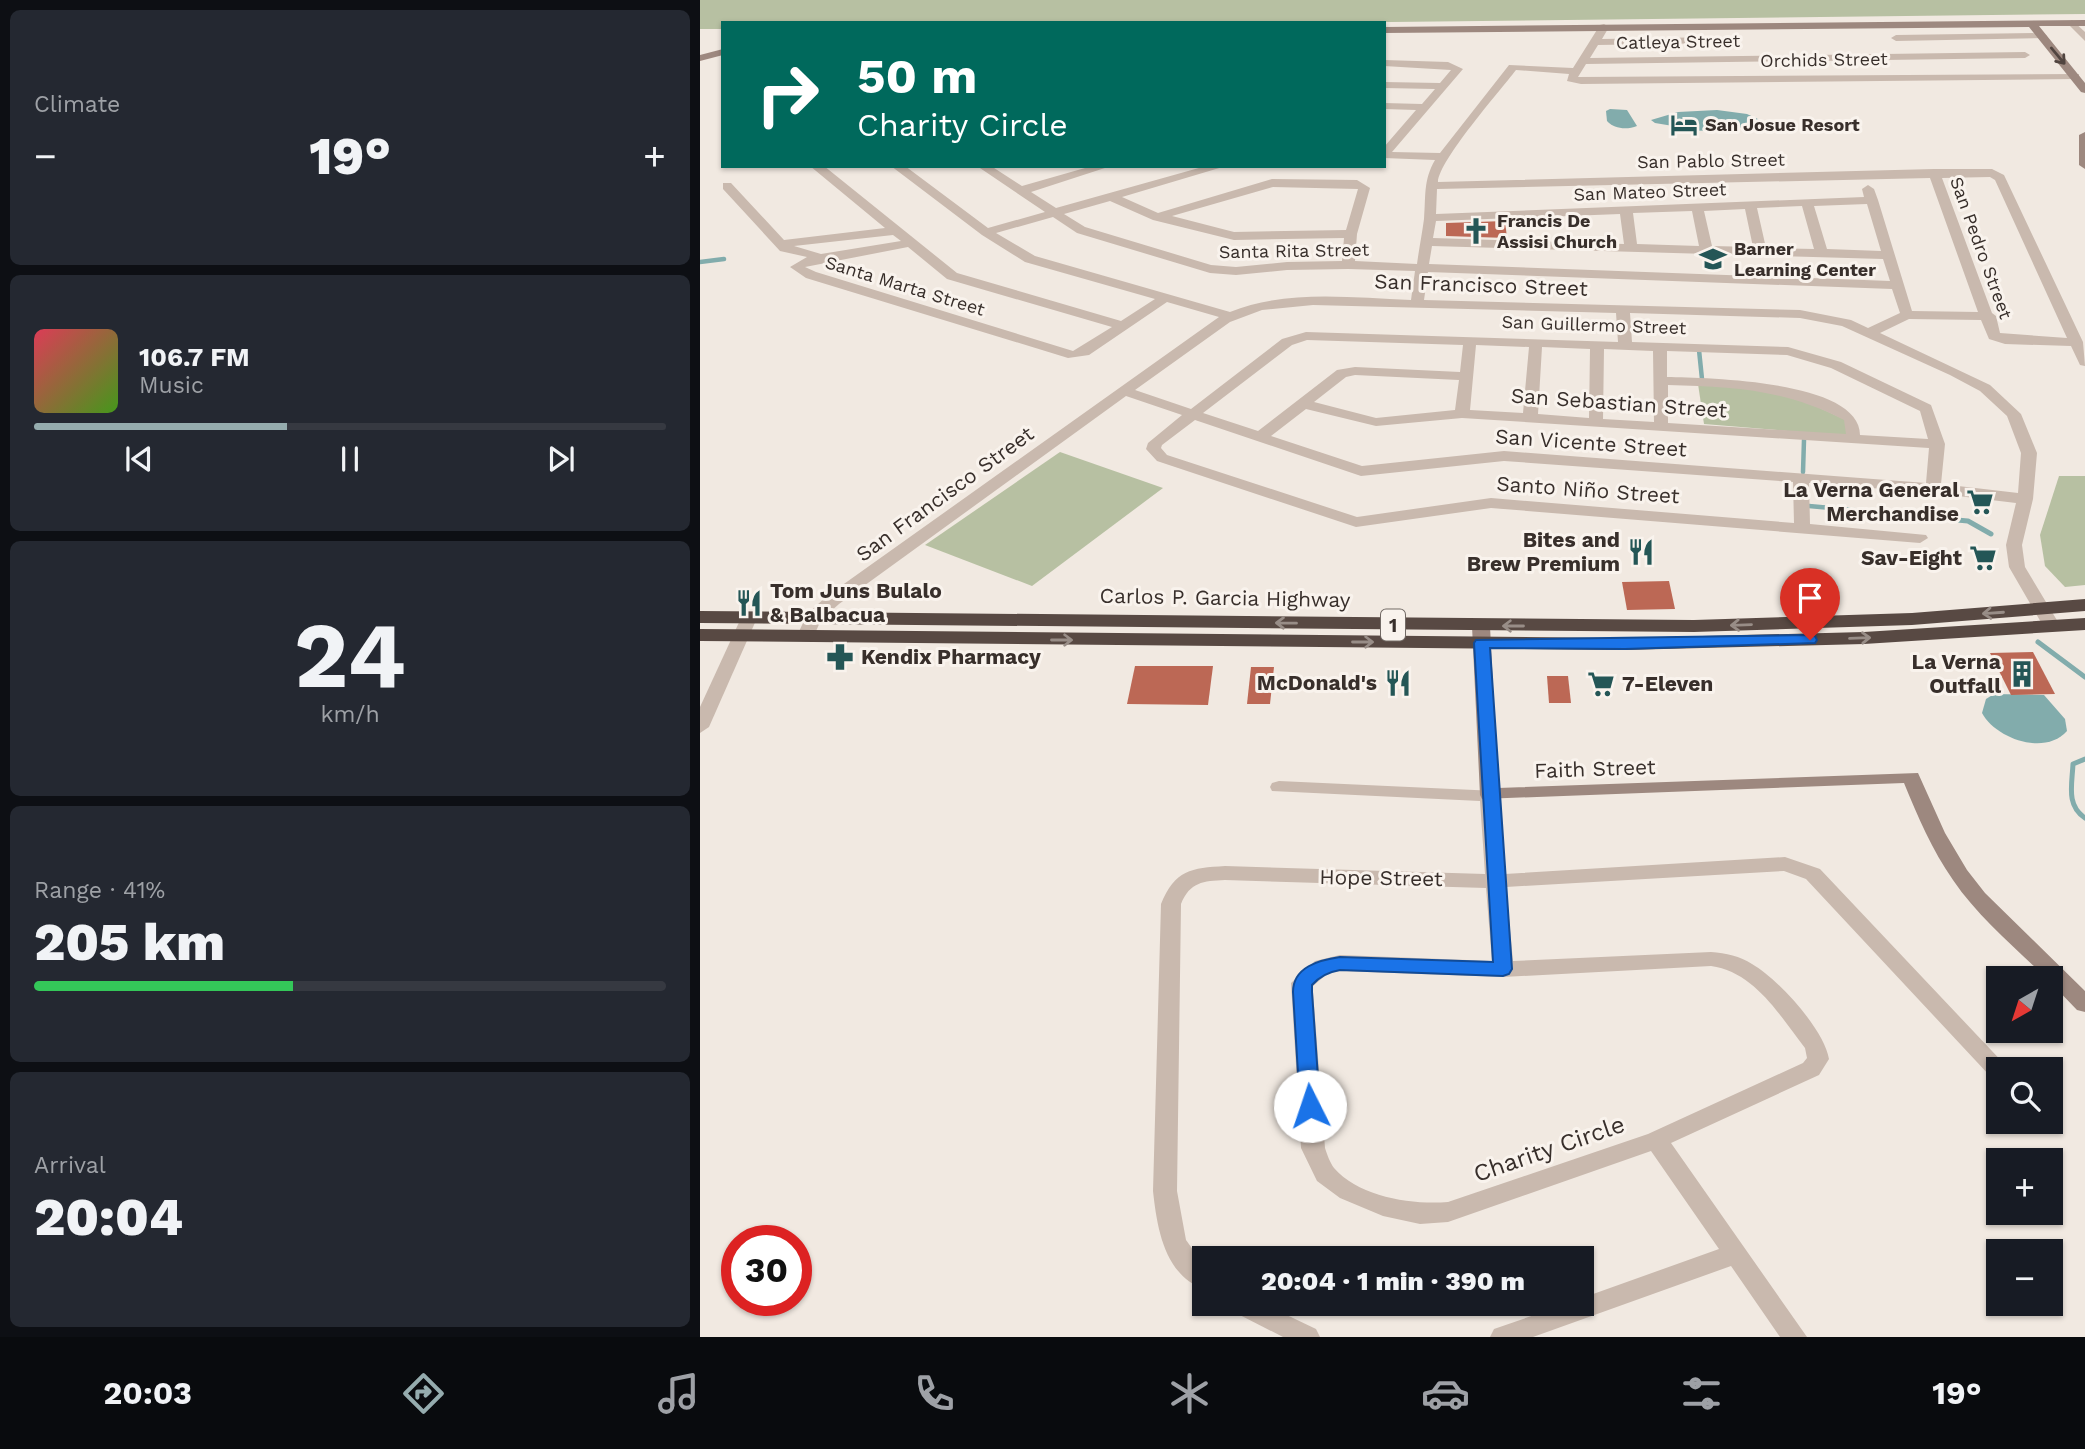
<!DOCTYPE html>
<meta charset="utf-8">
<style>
:root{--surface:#171b24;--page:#242831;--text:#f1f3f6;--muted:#9ea1a6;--line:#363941;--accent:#95acae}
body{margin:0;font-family:"Work Sans",sans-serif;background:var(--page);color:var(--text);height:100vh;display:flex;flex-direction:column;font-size:26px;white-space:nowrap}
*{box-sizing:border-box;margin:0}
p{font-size:23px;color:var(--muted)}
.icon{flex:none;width:38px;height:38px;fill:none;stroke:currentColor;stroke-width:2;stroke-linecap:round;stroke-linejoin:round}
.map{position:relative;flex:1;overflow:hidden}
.panel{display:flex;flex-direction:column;gap:10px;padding:10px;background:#0d0f14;width:700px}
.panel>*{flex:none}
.hud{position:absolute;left:21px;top:21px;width:665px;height:147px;border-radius:0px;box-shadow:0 2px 5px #0004;background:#00695c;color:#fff;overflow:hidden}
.needle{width:46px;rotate:219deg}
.fabs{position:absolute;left:1286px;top:966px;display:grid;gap:14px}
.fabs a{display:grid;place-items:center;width:77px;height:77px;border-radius:0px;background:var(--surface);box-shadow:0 2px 5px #0004;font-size:35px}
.speed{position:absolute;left:21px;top:1225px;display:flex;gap:14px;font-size:35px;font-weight:700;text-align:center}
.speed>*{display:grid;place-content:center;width:91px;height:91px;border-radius:50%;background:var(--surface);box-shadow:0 2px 5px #0004;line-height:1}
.speed .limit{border:10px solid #d22;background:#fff;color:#111}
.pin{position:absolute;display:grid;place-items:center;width:60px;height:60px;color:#fff;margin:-72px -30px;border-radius:50% 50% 50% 0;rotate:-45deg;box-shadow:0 0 7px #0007}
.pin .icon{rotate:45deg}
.me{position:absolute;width:77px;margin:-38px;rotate:356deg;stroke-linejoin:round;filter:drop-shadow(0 0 5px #0008)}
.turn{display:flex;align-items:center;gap:24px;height:147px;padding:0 21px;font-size:32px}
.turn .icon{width:91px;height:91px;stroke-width:2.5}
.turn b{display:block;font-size:49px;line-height:60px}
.big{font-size:52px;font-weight:800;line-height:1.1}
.panel .widget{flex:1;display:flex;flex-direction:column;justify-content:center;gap:10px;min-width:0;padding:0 24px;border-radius:10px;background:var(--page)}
.panel .dial{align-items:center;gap:0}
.dial b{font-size:91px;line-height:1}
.song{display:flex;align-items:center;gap:21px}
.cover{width:84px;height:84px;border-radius:10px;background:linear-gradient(135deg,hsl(350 70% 55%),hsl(100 70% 35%))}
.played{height:7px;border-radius:4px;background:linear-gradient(90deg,var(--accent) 40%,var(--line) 40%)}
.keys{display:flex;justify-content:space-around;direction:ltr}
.heat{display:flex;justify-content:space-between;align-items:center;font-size:38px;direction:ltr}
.charge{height:10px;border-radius:5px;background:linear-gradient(90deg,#34c759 41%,var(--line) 0)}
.trip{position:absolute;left:492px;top:1246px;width:402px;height:70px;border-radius:0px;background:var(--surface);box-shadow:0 2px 5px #0004;font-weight:800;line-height:70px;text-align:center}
.tabs{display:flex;height:112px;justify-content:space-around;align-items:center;background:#090b0e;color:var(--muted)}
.tabs .icon{width:49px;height:49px}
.tabs .selected{color:var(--accent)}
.tabs b{font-size:32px;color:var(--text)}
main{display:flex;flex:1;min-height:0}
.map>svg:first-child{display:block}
.green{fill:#b7c0a2}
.water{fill:#82acac}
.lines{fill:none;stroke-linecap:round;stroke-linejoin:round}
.stream-far1{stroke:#82acac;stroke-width:4.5}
.stream{stroke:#82acac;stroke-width:5}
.building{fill:#bc6855}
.street{fill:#c9b9ae;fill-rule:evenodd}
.secondary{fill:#9d887f;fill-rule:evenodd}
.highway{fill:#584943;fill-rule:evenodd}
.oneway{stroke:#514540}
.oneway2{stroke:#988d87}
.route{fill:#1a73e8;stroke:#114b97;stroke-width:2}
.labels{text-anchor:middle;stroke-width:6;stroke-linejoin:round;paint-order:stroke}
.far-street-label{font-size:18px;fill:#382f2b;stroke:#f9f3ed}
.far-poi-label{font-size:18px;font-weight:bold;fill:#382f2b;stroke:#f9f3ed;text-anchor:start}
.shield{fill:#f9f3ed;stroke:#726a65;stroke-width:2}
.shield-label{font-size:19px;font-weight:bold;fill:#382f2b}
.street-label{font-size:21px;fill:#382f2b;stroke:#f9f3ed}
.poi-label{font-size:21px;font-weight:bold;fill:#382f2b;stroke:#f9f3ed;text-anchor:end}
.near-street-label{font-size:24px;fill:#382f2b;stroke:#f9f3ed}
</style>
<main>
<section class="panel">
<div class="widget"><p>Climate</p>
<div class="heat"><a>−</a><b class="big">19°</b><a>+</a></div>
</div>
<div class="widget">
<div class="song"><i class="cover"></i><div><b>106.7 FM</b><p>Music</p></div></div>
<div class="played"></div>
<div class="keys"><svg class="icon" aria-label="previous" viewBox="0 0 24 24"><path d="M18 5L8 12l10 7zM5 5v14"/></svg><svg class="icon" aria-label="pause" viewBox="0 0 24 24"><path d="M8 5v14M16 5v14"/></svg><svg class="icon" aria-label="next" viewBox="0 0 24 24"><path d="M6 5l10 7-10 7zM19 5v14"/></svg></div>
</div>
<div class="widget dial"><b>24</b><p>km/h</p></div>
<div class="widget"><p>Range · 41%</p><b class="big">205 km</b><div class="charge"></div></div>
<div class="widget"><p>Arrival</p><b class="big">20:04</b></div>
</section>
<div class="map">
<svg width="1385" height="1337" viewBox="0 0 1385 1337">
<rect width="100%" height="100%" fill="#f1e9e1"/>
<g class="green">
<polygon points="0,0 1385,0 1385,14 602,23 23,23 23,29 0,29"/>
<polygon points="998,384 1085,392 1146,420 1148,436 1004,424"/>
<polygon points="360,452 463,488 332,586 225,545"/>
<polygon points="1359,476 1385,476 1385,585 1365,587 1345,566 1340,535"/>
</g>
<g class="water">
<path d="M910,109L927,110L937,126C927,130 914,129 907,121L906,111Z"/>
<polygon points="1017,110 1047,114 1060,120 1044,124 1038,130 983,131 973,126 955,123 951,120 978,112"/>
<path d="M1294,694L1344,695L1365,719L1367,731C1345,756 1296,739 1282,713L1286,699Z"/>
</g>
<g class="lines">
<g class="stream-far1">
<polyline points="0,262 24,259"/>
<polyline points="999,350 1002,379"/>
<polyline points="1103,472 1104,440"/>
<polyline points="1109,506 1197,514"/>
</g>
<g class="stream">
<polyline points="1179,513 1268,521 1291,534"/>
<polyline points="1338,642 1385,677"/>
<path d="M1385,759L1373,764C1372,785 1366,805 1385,818"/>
</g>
</g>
<g class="building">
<polygon points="805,221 807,238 746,236 746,223"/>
<polygon points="969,581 975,609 927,610 922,582"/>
<polygon points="1333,652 1355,694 1311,695 1290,653"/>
<polygon points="435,666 513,666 508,705 427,704"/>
<polygon points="551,667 574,667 570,704 547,704"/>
<polygon points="847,676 868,676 871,703 849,703"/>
</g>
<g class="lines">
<g class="street">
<polygon points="1372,20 1385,32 1385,41 1367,23"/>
<path d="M904,24L909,27L902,39L1016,37L1021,40L1016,43L898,45L890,58L1325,52L1330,55L1325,58L886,64L878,77L1379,74V78L1375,79L881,84L867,81L869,74L816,70C800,91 739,160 738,182L1234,169H1292L1304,175L1383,342L1385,366L1380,365L1371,346L1305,344L1289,339L1281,320L1209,319L1180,333L1290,385L1321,414L1337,453L1333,499L1322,545L1325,567L1361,627L1358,631H1346L1309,567L1306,545L1316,503L1233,493L1109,483L1110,524L1226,535L1228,538L1220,543L791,508L656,527L457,461L446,449L448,443L482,415L426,396L139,604L121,620L112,640H100L97,636L107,614L127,596L519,317L467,302L389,355L368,358L106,278L90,267L107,257L80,251L23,189V183H31L84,240L185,228L110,166H124L257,273L421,321L455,299L325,262L282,235L191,166H205L288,228L345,212L277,166H291L322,186L392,166H411L331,192L356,208L506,166H526L422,197L458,213L572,179L657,180L670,188L657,234L655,261L717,264C719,249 722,234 724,219C726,196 723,181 735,160L684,158V147L716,110L684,109V103L722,104L735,89L684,88V82L740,83L751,70L684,66V60L748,62L763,69L692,152L740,153L809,65L873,68L900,25ZM1290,177L1295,180L1367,338L1300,333L1296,316L1292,313L1242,178ZM1230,178L1278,312L1212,311L1178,200L1174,189L1168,185L1162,189L1164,197L736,214L737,189ZM573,187L658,189L646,230L534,232L472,216ZM410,201L453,220L534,240L644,238L642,261L587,262L536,267L511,265L385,227L364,214ZM1167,204L1181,251L1127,249L1114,206ZM1102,206L1114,249L1066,248L1057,208ZM1045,209L1053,247L1012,246L1004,211ZM992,211L999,246L937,244L933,213ZM920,214L924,244L733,238L736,221ZM353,217L377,233L510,273L536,275L587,270L648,269L715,271L711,300C651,298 587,289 530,312L335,256L296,233ZM193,235L201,241L121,254L94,246ZM732,246L1183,259L1190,281L729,264ZM208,247L247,279L412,327L373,351L116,272L105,267ZM728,272L1192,289L1200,313L1168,328L1151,320L1100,310L724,300ZM613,305L916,313L918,342L606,332L582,339L491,409L435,390L530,322L562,310ZM930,313L1100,318L1142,326L1250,375L1280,391L1307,416L1321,453L1318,493L1241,484L1245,444L1231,405L1141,362L1088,347L932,342ZM607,340L763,345L760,372L655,367L637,370L558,431L503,413L592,345ZM776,345L829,347L823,413L770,410ZM842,347L890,349L889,418L838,414ZM904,349L953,351L954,422L903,419ZM967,351L1087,355L1131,368L1220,411L1228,439L1160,435C1160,380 1007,378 967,377ZM655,375L759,380L755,410L676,418L614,402L646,377ZM968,385C1034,387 1084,389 1144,420L1146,434L968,423ZM606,409L676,426L762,418L1229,448L1226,483L804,451L662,466L571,436ZM495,420L661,476L804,461L1093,482L1094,523L791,498L657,517L467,455L461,448L462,445Z"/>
<polygon points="1342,33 1347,36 1346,38 1196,41 1191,38 1196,35"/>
<polygon points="49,613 57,618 9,727 0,733 0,707 41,618"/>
<path d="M579,781L796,791L798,795L805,874L1085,857L1120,869L1309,1069H1298V1078L1290,1076L1106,879L1084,871L806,887L813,961L1011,952C1026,953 1040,956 1052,964C1078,979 1124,1029 1129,1059L1119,1075L971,1143L1107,1337H1080L1031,1266L833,1337H790L794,1329L866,1304H882V1298L1019,1249L951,1151L748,1222L720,1224L683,1216L640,1198L617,1181L601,1148L591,983L615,961L640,955L792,961L786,888L525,880C503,881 490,882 481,904L477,1191L486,1240L504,1265V1289C464,1275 457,1227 453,1191L461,904C475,870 491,868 525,866L785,874L780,801L572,791L570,787L572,783ZM1011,966C1055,972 1080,1016 1105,1048L1107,1058L1103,1063L948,1134L748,1202C712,1205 659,1197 634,1168C630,1163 627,1154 625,1148L613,992V986L628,973L640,971L803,977Z"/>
<polygon points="529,1304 564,1304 616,1329 620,1337 583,1337 532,1311"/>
</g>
<g class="secondary">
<polygon points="1385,20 1385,26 1339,26 1385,83 1385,93 1381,92 1329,27 684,33 684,27"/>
<polygon points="23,49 23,55 0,61 0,55"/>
<polygon points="1385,132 1385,169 1379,165 1379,135"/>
<path d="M781,621L790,626L798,788L1218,773L1245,833L1267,870L1285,893L1385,991V1012L1377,1010L1351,983V978H1346C1315,947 1278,917 1253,880C1232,850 1218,817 1204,783L782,799L780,795L772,626Z"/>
</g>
<g class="highway">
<polygon points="1385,599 1385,611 1212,625 994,632 0,623 0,611 994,620 1212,613"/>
<polygon points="1385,618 1385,630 1164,644 925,650 0,641 0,629 925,638 1164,632"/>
</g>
</g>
<defs><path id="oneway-shaft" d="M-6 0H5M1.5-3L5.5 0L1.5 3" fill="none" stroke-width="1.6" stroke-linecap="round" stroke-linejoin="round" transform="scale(1.75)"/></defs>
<use class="oneway" href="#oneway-shaft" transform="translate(1358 56) rotate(50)"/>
<g class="oneway2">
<use href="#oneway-shaft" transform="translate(1293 613) rotate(176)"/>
<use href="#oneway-shaft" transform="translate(586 623) rotate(-179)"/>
<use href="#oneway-shaft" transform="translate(1041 625) rotate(178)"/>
<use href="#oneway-shaft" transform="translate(813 626) rotate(-180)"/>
<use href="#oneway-shaft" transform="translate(1160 638) rotate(-2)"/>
<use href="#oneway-shaft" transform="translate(362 640)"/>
<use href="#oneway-shaft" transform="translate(663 642)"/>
</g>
<path class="route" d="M1110,635L1115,636L1117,640L1115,643L925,649L790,648L812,969L809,974L803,976L640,970C628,972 620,976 612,985V992L620,1106L617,1112L610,1114L603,1112L600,1106L593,992C593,967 619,960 640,957L793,962L774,643L776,640Z"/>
<defs>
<symbol id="hotel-bare" viewBox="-9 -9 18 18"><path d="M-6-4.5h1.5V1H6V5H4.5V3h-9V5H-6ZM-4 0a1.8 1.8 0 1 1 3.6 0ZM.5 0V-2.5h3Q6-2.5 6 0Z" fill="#245656" stroke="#f9f3ed" stroke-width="2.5" paint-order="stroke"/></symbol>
<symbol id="church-bare" viewBox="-9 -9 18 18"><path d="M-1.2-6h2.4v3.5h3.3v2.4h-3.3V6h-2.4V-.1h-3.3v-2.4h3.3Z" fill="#245656" stroke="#f9f3ed" stroke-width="2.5" paint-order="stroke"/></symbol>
<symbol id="school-bare" viewBox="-9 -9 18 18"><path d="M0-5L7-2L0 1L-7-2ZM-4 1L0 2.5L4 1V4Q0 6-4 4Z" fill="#245656" stroke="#f9f3ed" stroke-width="2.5" paint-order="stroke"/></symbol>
<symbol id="supermarket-bare" viewBox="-9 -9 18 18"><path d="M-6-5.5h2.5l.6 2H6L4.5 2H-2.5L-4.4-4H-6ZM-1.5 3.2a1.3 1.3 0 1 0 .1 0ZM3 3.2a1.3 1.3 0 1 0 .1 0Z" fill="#245656" stroke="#f9f3ed" stroke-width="2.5" paint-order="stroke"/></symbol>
<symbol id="restaurant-bare" viewBox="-9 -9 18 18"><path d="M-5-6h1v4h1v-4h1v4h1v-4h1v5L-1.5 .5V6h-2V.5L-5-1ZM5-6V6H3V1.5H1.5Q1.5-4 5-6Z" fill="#245656" stroke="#f9f3ed" stroke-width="2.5" paint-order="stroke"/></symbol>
<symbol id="pharmacy-bare" viewBox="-9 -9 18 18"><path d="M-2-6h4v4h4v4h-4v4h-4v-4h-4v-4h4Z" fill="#245656" stroke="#f9f3ed" stroke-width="2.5" paint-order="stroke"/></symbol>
<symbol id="building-bare" viewBox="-9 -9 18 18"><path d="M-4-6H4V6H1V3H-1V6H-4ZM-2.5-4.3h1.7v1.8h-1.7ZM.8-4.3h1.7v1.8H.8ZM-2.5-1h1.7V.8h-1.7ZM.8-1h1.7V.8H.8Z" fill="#245656" stroke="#f9f3ed" stroke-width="2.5" paint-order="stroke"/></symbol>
</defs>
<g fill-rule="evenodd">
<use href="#hotel-bare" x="965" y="106" width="38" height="38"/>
<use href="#church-bare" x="757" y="212" width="38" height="38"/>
<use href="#school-bare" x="994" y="240" width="38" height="38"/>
<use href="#supermarket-bare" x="1261" y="483" width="38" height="38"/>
<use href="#restaurant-bare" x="922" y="533" width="38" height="38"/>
<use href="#supermarket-bare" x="1264" y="539" width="38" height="38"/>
<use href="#restaurant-bare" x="30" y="584" width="38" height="38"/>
<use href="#pharmacy-bare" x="121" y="638" width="38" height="38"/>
<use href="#building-bare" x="1303" y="655" width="38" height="38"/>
<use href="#restaurant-bare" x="679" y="664" width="38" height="38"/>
<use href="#supermarket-bare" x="882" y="665" width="38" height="38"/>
</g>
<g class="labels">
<g class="far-street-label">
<text transform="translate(978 42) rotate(-1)" y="6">Catleya Street</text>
<text transform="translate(1124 60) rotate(-1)" y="6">Orchids Street</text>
<text transform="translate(1011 161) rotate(-1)" y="6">San Pablo Street</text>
<text transform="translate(950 192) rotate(-2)" y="6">San Mateo Street</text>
<text transform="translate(1281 248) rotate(70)" y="6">San Pedro Street</text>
<text transform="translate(594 251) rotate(-1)" y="6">Santa Rita Street</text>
<text transform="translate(205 286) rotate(17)" y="6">Santa Marta Street</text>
<text transform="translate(894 325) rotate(2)" y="6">San Guillermo Street</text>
</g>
<g class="far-poi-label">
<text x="1005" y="131">San Josue Resort</text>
<text x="797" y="227">Francis De<tspan x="797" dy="21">Assisi Church</tspan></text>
<text x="1034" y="255">Barner<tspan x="1034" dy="21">Learning Center</tspan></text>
</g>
<rect class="shield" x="681" y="609.5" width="24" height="31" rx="5"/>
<g class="shield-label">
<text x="693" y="632">1</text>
</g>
<g class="street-label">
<text transform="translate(781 285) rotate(2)" y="7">San Francisco Street</text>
<text transform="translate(919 403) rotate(4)" y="7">San Sebastian Street</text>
<text transform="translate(891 443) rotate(4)" y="7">San Vicente Street</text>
<text transform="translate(888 490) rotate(4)" y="7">Santo Niño Street</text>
<text transform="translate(245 494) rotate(-36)" y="7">San Francisco Street</text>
<text transform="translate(525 598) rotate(1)" y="7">Carlos P. Garcia Highway</text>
<text transform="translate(895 769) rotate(-2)" y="7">Faith Street</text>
<text transform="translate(681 878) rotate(1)" y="7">Hope Street</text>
</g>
<g class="poi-label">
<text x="1259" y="497">La Verna General<tspan x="1259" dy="24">Merchandise</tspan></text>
<text x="920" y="547">Bites and<tspan x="920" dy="24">Brew Premium</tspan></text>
<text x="1262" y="565">Sav-Eight</text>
<text x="70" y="598" text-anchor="start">Tom Juns Bulalo<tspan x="70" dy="24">&amp; Balbacua</tspan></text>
<text x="161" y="664" text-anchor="start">Kendix Pharmacy</text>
<text x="1301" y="669">La Verna<tspan x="1301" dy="24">Outfall</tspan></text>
<text x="677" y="690">McDonald's</text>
<text x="922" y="691" text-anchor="start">7-Eleven</text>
</g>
<g class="near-street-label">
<text transform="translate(849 1149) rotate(-19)" y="8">Charity Circle</text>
</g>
</g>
</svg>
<div class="fabs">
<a><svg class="needle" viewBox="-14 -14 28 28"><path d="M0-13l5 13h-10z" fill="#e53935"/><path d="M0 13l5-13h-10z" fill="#9ea1a6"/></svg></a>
<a><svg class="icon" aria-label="search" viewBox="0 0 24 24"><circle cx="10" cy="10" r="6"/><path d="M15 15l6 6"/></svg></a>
<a>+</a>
<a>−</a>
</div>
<div class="speed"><div class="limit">30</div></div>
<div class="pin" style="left:1110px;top:640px;background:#d93025"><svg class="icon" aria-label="arrive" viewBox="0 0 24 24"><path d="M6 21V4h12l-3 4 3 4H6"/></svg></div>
<svg class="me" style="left:610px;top:1106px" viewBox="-20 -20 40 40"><circle r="19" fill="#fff"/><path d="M0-13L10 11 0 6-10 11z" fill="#1a73e8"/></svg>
<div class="trip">20:04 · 1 min · 390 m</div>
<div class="hud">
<div class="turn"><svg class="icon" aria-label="right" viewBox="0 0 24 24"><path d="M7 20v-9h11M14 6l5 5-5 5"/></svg><div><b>50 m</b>Charity Circle</div></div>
</div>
</div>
</main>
<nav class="tabs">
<b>20:03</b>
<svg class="icon selected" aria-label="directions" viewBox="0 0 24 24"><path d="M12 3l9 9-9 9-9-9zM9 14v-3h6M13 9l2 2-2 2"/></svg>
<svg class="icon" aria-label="music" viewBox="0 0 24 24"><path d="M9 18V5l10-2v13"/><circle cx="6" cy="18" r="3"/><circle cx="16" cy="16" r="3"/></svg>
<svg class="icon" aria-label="phone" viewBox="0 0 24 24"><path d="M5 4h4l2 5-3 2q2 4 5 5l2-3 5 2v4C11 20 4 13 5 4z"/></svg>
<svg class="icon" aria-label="climate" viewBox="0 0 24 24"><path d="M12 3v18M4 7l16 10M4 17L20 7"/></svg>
<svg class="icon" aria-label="car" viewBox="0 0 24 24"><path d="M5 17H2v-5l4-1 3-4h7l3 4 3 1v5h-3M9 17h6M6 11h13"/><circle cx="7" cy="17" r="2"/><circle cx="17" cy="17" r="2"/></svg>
<svg class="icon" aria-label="filters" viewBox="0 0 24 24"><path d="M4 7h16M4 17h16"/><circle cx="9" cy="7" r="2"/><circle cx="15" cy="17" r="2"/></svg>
<b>19°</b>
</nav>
